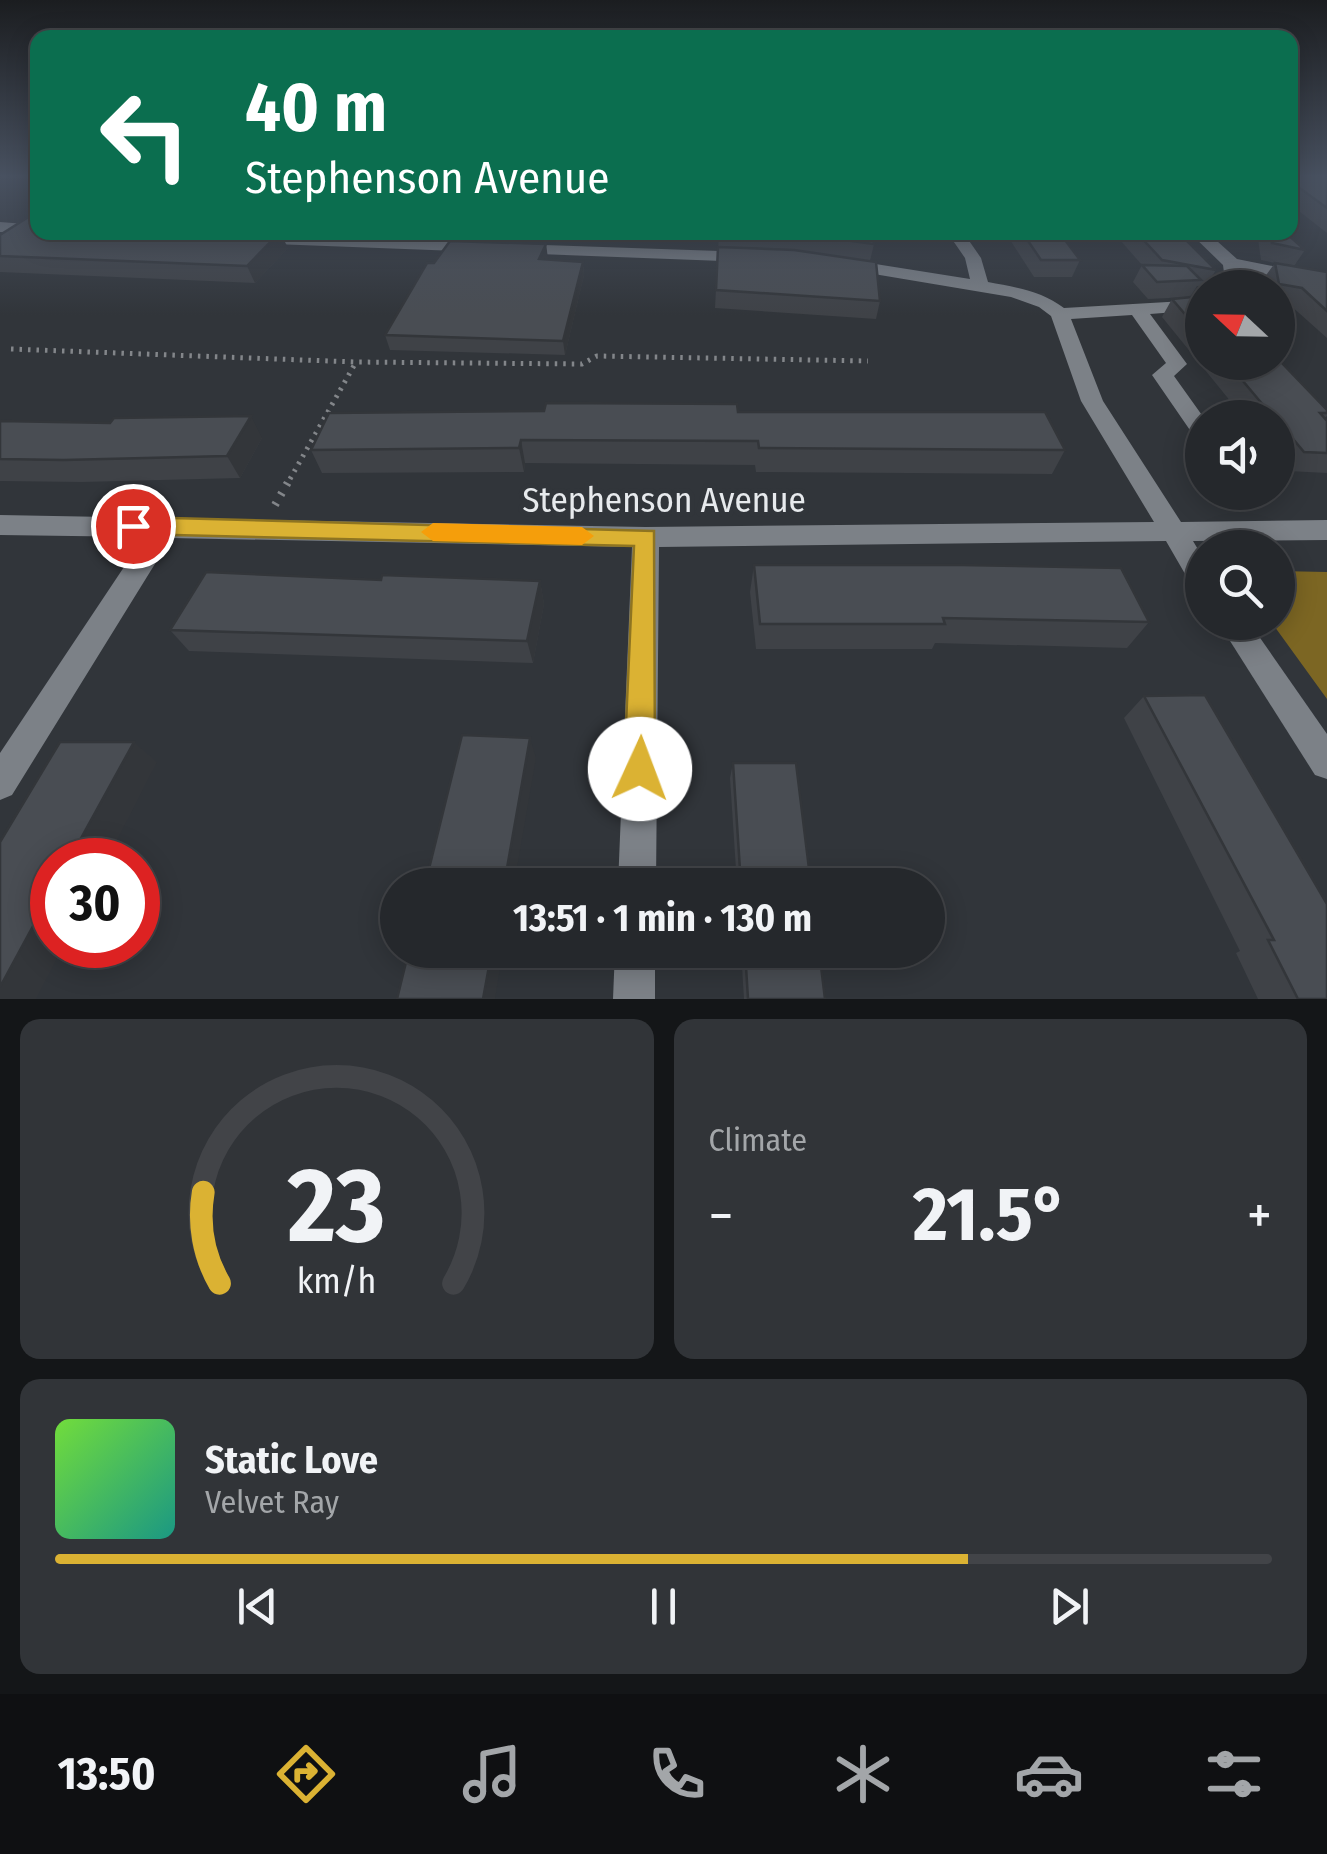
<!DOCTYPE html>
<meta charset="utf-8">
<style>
:root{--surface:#25282c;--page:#313438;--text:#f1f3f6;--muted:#a3a6a9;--line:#424448;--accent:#dbb233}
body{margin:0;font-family:"Fira Sans Condensed",sans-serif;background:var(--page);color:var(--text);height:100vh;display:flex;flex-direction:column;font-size:38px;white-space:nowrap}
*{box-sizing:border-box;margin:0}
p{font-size:32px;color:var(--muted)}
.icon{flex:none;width:55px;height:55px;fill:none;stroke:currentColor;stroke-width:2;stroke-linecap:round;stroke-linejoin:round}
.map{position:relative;height:999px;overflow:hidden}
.details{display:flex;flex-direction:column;gap:20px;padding:20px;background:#141618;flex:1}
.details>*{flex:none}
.top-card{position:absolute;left:30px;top:30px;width:1268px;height:210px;border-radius:20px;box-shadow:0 5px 25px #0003,0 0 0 2px var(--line);background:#0b6e4f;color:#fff;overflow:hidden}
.needle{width:65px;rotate:292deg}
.fabs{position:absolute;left:1185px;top:270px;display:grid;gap:20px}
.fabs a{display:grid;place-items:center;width:110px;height:110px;border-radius:50%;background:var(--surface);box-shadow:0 5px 25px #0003,0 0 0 2px var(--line);font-size:50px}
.speed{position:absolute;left:30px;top:838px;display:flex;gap:20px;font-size:50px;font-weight:700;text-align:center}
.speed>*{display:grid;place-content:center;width:130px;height:130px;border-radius:50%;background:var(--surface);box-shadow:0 5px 25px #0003,0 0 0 2px var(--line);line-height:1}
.speed .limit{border:15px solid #d22;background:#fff;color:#111}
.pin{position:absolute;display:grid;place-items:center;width:85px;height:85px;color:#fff;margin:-42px;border:5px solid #fff;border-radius:50%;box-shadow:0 2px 10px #0007}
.me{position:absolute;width:110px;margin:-55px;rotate:2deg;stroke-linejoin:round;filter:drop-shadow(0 0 8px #0008)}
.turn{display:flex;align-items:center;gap:35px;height:210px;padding:0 50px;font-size:45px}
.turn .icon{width:130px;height:130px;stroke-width:2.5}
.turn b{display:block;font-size:70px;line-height:85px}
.big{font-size:75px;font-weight:700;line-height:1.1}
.details .tile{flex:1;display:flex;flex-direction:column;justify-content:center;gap:15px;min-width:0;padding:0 35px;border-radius:20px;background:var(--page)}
.details .dial{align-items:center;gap:0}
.dial svg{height:260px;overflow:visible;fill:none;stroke:var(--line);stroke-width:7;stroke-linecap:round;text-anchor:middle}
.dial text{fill:var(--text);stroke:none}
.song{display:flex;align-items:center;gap:30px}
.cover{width:120px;height:120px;border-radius:15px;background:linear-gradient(135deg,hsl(100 70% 55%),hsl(170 70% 35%))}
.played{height:10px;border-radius:5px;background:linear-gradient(90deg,var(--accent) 75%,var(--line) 75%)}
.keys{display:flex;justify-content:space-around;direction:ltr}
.heat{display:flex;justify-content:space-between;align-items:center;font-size:55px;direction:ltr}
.details .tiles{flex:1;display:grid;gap:20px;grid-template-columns:1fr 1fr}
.tile:last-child{grid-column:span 2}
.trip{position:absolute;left:380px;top:868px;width:565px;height:100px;border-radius:50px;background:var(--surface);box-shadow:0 5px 25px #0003,0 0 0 2px var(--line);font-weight:700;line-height:100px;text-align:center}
.tab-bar{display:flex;height:160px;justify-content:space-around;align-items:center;background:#0f1012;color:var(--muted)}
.tab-bar .icon{width:70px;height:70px}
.tab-bar .current{color:var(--accent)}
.tab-bar b{font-size:45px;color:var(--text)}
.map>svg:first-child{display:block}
.forest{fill:#7c6623}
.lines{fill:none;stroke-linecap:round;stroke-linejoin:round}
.path-far1{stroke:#83868a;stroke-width:5;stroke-dasharray:2.5 6;stroke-linecap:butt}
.path{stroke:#83868a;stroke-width:8;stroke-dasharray:2.5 9;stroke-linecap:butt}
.minor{fill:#7c8187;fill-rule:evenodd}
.wall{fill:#3f4247}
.shaded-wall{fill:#33363a}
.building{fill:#494d53;stroke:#33363a;stroke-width:2.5}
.route{fill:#dbb233;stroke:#8e7421;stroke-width:2.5}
.slow{fill:#f59e0b}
.labels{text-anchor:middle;stroke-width:10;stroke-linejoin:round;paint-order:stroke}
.street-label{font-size:35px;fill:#e7eaed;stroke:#31353a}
</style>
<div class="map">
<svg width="1327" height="999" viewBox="0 0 1327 999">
<rect width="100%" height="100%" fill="#31353a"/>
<polygon class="forest" points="1278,571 1327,572 1327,699 1272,623 1278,622"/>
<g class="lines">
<g class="path-far1">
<polyline points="11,349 356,362 582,364 597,356 868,361"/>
<polyline points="290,479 356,362"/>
</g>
<polyline class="path" points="275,505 291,477"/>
<g class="minor">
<polygon points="0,222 38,225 38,232 44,232 0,232"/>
<path d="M947,232H963L981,258L988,282C1015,287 1042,291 1064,308L1202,300V310L1150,314L1187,364L1174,376L1204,418L1202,438L1194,436L1152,375L1166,363L1132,315L1071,319L1103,401L1181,522L1327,520V540L1193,541L1202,556V589L1192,586L1166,541L659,547L656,885H618L632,547L171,538L12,795L0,800V753L144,537L0,535V515L646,527L1154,522L1081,401L1051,316L1039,307L1011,297L844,269L835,264L844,259L970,279L965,258Z"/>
<polygon points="1189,232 1207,232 1237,259 1327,277 1327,287 1241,270 1244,288 1226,288 1223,265"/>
<polygon points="254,235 749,252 757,257 749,262 248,243 248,237"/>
<polygon points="1218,622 1249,622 1327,734 1327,779 1315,775"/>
<polygon points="615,950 655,950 655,999 613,999"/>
</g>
</g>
<g class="wall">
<polygon points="1290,175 1327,175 1327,233 1290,204"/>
<polygon points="38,232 288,248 255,283 0,272 0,235"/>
<polygon points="464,232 561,232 557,241 465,237"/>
<polygon points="719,232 873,232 874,244 870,261 880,301 876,319 715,308"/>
<polygon points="1005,232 1059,232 1080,260 1072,277 1034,277"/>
<polygon points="1113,232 1178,232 1216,270 1205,287 1197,286 1190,297 1148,299 1133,282 1142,265"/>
<polygon points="1257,232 1285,232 1305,250 1294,266 1327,272 1327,338 1290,305 1278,302 1278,288 1266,288 1264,278 1275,263 1261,260"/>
<polygon points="546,244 547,260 583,262 584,275 565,355 390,350 385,335 434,263"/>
<polygon points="1202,296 1202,362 1278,362 1327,410 1327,416 1325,418 1327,421 1327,473 1288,471 1278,458 1278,418 1244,418 1162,317 1172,299"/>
<polygon points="738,412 1065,450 1052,474 756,472 755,465 525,463 524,472 322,473 311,450"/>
<polygon points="0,421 262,438 240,478 82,482 0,481"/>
<polygon points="754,565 1149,622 1127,648 935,643 932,649 756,649 750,592"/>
<polygon points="381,580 540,581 544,604 533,663 189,651 170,630"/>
<polygon points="1144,696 1327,999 1258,999 1236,953 1240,951 1124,718"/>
<polygon points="733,763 811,885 737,885 730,778"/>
<polygon points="741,950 819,950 825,999 744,999"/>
</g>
<g class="shaded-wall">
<polygon points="280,232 288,248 255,283 247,266"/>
<polygon points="546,244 548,258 540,273 539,259"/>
<polygon points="583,262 584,275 565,355 563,341"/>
<polygon points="251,416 262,438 240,478 227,456"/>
<polygon points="521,440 525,463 524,472 519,448"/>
<polygon points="540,581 544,604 533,663 527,641"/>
<polygon points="530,738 536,758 514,885 504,885"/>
<polygon points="134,742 157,762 107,860 69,860"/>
<polygon points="52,891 52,945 64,945 36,999 0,999 0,987"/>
<polygon points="492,950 503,950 495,999 483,999"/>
</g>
<g class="building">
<polygon points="1290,175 1327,175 1327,208 1290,181"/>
<polygon points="38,211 38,232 280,232 247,266 0,256 0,235"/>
<polygon points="793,232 873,232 874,244 794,233"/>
<polygon points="1022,232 1059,232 1080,260 1041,260"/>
<polygon points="1136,232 1178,232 1216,270 1162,260"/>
<polygon points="1270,232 1285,232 1305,250 1272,243"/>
<polygon points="450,241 546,244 539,259 583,262 563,341 385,335 427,263 434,263"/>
<polygon points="718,247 794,250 876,262 880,301 716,290"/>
<polygon points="1275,263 1327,272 1327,311 1302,288 1279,284"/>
<polygon points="1142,265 1187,266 1201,280 1157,282"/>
<polygon points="1202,296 1202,334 1172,299"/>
<polygon points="1278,359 1327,410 1327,413 1320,413 1327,421 1327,453 1304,452 1278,421 1278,418 1274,418 1227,362 1278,362"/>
<polygon points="546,403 737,404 738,412 1045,412 1065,450 759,448 758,441 521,440 519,448 311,450 329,413 544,411"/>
<polygon points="251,416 227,456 64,460 0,459 0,421 110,423 114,418"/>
<polygon points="754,565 961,565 1121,568 1149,622 943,618 945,624 760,624"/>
<polygon points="206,572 381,580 382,575 540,581 527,641 170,630"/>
<polygon points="1205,695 1327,904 1327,999 1298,999 1268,940 1274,940 1144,696"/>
<polygon points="462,735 530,738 504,885 425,885"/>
<polygon points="60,742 134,742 69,860 52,860 52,891 0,987 0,842"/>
<polygon points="733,763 796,763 811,885 741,885"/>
<polygon points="409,950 492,950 483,999 397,999"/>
<polygon points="745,950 819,950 825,999 748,999"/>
</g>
<linearGradient id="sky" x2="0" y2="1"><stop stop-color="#1b1d20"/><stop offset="0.56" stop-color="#485160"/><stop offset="1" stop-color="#485160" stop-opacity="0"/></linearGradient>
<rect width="1327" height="315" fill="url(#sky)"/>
<polygon class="route" points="133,517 654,531 655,769 651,780 640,784 629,780 624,769 634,546 133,534 121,526"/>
<polygon class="slow" points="433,523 582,527 594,536 582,545 433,541 421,532"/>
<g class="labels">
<g class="street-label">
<text x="664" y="512">Stephenson Avenue</text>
</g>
</g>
</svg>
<div class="fabs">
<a><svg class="needle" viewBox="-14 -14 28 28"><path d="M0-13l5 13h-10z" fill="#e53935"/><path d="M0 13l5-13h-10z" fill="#a3a6a9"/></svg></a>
<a><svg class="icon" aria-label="sound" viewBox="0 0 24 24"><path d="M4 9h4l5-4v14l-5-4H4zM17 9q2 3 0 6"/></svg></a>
<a><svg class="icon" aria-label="search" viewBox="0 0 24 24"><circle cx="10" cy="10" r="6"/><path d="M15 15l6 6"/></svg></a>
</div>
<div class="speed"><div class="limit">30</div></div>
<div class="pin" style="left:133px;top:526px;background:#d93025"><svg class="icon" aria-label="arrive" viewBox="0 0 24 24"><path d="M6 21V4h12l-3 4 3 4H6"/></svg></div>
<svg class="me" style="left:640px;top:769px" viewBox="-20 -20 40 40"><circle r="19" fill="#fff"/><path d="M0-13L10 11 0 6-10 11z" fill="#dbb233"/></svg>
<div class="trip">13:51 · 1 min · 130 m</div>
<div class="top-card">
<div class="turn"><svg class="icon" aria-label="left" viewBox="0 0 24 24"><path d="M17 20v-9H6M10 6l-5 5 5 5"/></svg><div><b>40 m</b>Stephenson Avenue</div></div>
</div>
</div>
<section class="details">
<div class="tiles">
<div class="tile dial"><svg viewBox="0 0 100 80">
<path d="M14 69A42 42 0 1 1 86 69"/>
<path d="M14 69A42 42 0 0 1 9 41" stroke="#dbb233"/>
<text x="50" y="56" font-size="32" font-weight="700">23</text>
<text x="50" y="72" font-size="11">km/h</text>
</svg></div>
<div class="tile"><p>Climate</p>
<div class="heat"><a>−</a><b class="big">21.5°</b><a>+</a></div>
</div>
<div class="tile">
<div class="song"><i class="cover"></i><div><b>Static Love</b><p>Velvet Ray</p></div></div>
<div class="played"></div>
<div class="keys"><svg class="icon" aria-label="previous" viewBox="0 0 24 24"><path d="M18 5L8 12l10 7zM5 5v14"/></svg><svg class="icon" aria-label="pause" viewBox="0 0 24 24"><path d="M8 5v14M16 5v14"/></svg><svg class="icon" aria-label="next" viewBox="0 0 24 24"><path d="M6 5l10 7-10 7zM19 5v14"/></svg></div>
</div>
</div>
</section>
<nav class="tab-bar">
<b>13:50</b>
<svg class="icon current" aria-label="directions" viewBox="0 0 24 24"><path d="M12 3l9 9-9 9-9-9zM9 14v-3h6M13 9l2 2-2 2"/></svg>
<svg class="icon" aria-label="music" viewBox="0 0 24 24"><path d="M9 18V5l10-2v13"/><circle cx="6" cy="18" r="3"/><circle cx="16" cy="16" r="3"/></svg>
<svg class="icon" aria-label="phone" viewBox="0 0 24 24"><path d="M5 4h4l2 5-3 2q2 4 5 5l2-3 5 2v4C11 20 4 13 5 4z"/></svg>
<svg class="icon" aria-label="climate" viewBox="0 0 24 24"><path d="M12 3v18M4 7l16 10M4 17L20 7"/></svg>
<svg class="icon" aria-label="car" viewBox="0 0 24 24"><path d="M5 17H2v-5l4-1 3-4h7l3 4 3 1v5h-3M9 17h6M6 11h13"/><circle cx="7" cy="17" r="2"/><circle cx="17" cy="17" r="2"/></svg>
<svg class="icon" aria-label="filters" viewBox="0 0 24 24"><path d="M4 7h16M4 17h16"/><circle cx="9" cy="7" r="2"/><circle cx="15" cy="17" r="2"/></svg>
</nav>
